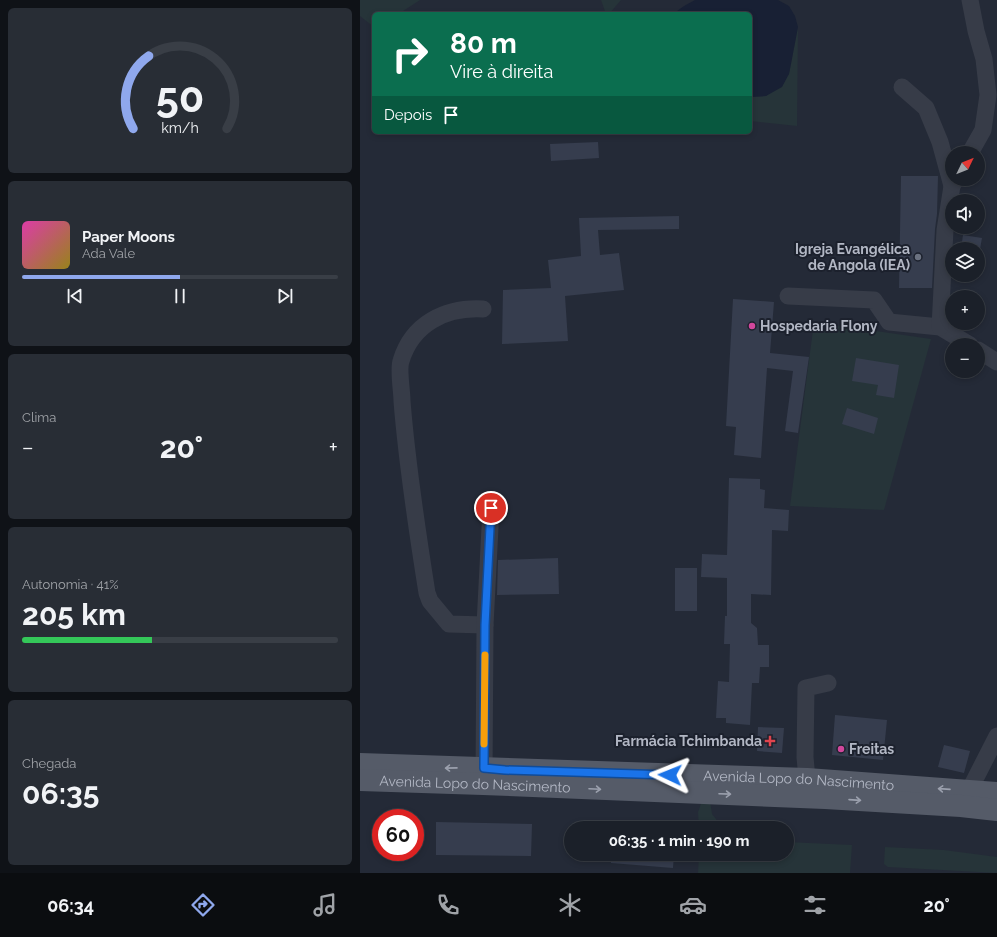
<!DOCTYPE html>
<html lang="pt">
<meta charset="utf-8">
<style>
:root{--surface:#1b2029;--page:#282d35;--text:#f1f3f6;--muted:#a0a3a8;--line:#393e46;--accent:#8fa8ed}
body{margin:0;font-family:Raleway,sans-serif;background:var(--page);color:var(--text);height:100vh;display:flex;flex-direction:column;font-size:15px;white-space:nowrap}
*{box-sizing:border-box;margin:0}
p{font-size:13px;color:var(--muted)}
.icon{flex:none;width:22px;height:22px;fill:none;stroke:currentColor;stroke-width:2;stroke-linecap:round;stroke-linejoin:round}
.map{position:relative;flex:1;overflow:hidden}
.sheet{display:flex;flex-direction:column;gap:8px;padding:8px;background:#0f1217;width:360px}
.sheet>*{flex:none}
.top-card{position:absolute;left:12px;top:12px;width:380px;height:122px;border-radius:6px;box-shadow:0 2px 6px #0003,0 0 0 1px var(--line);background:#0b6e4f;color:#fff;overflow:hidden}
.needle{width:26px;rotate:47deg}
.tools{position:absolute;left:585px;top:146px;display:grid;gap:8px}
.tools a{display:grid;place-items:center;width:40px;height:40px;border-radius:50%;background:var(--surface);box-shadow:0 2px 6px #0003,0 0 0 1px var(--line);font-size:20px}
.speed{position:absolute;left:12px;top:809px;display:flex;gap:8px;font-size:20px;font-weight:700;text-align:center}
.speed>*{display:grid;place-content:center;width:52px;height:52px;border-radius:50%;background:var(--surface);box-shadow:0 2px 6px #0003,0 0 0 1px var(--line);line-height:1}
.speed .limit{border:6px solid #d22;background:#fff;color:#111}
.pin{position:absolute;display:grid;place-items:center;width:34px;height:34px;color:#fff;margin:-17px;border:2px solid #fff;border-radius:50%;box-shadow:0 1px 4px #0007}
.me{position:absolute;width:44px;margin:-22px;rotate:272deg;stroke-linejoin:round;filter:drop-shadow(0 0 3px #0008)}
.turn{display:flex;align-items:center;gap:14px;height:84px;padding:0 12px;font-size:18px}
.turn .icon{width:52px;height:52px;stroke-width:2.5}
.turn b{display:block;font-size:28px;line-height:34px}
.then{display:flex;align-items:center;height:38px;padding:0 12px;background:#0003;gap:8px;font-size:15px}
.big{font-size:30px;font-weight:700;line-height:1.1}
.sheet .widget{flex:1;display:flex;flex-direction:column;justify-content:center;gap:6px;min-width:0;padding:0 14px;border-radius:6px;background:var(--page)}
.sheet .dial{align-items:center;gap:0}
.dial svg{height:104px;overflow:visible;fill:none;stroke:var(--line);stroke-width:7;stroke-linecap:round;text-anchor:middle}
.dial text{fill:var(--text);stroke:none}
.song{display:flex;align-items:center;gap:12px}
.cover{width:48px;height:48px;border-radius:6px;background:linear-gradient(135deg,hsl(320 70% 55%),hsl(50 70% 35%))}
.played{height:4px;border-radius:2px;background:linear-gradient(90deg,var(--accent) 50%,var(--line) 50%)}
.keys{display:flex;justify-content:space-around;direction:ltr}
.heat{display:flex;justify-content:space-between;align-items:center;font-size:22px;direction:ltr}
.charge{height:6px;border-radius:3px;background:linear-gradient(90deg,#34c759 41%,var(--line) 0)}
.trip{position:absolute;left:204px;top:821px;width:230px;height:40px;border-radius:20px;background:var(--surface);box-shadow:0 2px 6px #0003,0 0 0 1px var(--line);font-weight:700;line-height:40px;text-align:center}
.menu{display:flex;height:64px;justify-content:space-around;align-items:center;background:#0b0d10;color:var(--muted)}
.menu .icon{width:28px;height:28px}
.menu .active{color:var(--accent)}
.menu b{font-size:18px;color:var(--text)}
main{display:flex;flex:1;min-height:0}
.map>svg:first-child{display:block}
.green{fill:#263439}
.water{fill:#182034}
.building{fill:#363d4e}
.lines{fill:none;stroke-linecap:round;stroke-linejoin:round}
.minor{stroke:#373c48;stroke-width:17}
.major{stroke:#555b68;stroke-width:22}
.oneway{stroke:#9ba0ad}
.route-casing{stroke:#114b97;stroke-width:10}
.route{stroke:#1a73e8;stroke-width:7}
.slow{stroke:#f59e0b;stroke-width:7}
.worship-dot{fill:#6b7280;stroke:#1c212d;stroke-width:1.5}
.hotel-dot{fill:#d1479c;stroke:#1c212d;stroke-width:1.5}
.health-dot{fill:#e0444e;stroke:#1c212d;stroke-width:1.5}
.labels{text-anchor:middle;stroke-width:4;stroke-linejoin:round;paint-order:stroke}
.poi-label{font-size:14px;font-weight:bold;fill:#b2b7c4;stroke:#1c212d;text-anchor:end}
.street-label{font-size:14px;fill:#b2b7c4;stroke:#1c212d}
</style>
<main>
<section class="sheet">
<div class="widget dial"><svg viewBox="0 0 100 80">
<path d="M14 69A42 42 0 1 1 86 69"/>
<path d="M14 69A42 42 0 0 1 26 13" stroke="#8fa8ed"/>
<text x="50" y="56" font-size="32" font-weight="700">50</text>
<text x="50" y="72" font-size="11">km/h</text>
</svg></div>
<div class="widget">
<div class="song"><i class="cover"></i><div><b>Paper Moons</b><p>Ada Vale</p></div></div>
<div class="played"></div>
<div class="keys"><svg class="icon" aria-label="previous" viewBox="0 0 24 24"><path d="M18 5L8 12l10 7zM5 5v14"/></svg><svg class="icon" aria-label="pause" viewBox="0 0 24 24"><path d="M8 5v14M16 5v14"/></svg><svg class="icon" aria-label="next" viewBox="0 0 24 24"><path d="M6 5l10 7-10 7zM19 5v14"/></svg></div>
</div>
<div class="widget"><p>Clima</p>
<div class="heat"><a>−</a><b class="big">20°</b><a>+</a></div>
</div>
<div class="widget"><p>Autonomia · 41%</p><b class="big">205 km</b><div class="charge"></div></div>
<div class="widget"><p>Chegada</p><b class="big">06:35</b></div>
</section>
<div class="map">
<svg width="637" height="873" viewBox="0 0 637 873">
<rect width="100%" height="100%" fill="#242a37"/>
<g class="green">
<polygon points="0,0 60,0 43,11 43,14 14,14 14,27 0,16"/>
<polygon points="241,0 261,0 249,14 246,14"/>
<polygon points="438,27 437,126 390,121 390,97 406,96 429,74"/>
<polygon points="454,322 571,339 524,510 430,506"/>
<polygon points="342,801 350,801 352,814 363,828 339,828 338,812"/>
<polygon points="427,842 492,845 490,873 338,873 339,854 427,854"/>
<polygon points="525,847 584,850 637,857 637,873 528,867 524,864"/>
</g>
<polygon class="water" points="335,0 418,0 429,6 435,16 438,27 429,74 422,87 406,96 390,97 390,14 313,14 324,6"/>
<g class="building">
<polygon points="238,142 239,158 191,161 190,144"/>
<polygon points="541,176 578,176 577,214 575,229 572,288 539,288"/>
<polygon points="319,216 319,229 238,230 240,255 259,253 264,290 205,296 208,341 142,344 143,290 191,288 188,260 221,256 219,218"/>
<polygon points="603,235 622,238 620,249 601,249"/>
<polygon points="373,299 414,302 410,353 449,357 438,433 425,431 433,371 407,368 401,458 374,455 376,427 366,426"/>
<polygon points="496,358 539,365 534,398 516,395 518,385 492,381"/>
<polygon points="487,408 518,418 514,434 482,424"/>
<polygon points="369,478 400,479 400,489 405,490 404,508 429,510 428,531 412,530 411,595 391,594 391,623 397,628 398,645 409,645 409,667 400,667 399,683 392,683 390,725 366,723 366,718 356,718 358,681 369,682 370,644 364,644 365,616 367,616 367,578 341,577 342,554 367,555"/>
<polygon points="198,558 199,594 137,595 138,560"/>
<rect x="315" y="568" width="22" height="43"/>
<polygon points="475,715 527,720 523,760 472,755"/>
<polygon points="398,727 424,728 422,753 397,751"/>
<polygon points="584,745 610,751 604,773 578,767"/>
<polygon points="76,822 172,824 171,856 76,855"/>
<polygon points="251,854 314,854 313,868 251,863"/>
</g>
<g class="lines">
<g class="minor">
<polyline points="610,0 616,31 624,59 628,95 623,130 610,153"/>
<polyline points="542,87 566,108 580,142 592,186"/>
<polyline points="428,296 514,300 529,322 580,327 610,345"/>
<path d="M123,309C85,307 52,324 41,361C38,369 42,391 42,401C47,465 57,530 67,593L70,601L89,624L125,625"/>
<polyline points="580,327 585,230 592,186 596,179"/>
<polyline points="618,350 637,362"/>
<polyline points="124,779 125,625 131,508"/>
<polyline points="447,779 445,757 446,688 468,683"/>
<polyline points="609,791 637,736"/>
</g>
<g class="major">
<path id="s1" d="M0,764L447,779L637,793"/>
<path id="s2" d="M0,780L123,784L465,798L601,806L637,810"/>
</g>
</g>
<defs><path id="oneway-shaft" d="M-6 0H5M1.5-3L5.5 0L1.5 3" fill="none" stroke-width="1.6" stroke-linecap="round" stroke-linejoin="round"/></defs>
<g class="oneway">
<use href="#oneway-shaft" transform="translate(91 768) rotate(179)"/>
<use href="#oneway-shaft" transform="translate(235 789) rotate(3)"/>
<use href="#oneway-shaft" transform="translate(584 789) rotate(-176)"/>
<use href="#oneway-shaft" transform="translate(365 794) rotate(2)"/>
<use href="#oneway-shaft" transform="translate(495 800) rotate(4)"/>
</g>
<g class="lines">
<defs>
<polyline id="route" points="131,508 125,625 124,768 145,770 310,775"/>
</defs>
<use href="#route" class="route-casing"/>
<use href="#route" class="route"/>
<polyline class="slow" points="124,744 125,655"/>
</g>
<circle class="worship-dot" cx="558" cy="257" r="4"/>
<g class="hotel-dot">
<circle cx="392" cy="326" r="4"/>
<circle cx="481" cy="749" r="4"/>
</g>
<path class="health-dot" d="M408 735h4v4h4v4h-4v4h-4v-4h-4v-4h4z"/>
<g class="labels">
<g class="poi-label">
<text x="550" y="254">Igreja Evangélica<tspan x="550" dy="16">de Angola (IEA)</tspan></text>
<text x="400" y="331" text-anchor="start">Hospedaria Flony</text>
<text x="402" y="746">Farmácia Tchimbanda</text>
<text x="489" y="754" text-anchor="start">Freitas</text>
</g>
<g class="street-label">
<text dy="5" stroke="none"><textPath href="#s1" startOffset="439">Avenida Lopo do Nascimento</textPath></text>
<text dy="5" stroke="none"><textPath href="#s2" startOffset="115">Avenida Lopo do Nascimento</textPath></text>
</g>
</g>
</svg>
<div class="tools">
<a><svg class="needle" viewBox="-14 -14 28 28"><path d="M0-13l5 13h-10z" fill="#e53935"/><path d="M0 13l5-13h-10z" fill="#a0a3a8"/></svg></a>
<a><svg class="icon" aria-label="sound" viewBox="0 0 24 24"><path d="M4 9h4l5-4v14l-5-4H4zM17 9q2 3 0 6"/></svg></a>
<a><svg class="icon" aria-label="layers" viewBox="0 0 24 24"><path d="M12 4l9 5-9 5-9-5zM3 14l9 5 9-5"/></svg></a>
<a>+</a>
<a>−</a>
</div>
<div class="speed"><div class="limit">60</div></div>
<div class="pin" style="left:131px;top:508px;background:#d93025"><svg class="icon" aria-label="arrive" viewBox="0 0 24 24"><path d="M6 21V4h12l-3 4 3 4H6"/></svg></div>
<svg class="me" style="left:310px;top:775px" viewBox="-20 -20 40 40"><path d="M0-17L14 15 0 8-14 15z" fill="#1a73e8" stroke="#fff" stroke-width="4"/></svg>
<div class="trip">06:35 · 1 min · 190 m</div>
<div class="top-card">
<div class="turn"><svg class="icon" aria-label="right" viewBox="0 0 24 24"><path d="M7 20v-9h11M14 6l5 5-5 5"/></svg><div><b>80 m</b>Vire à direita</div></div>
<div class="then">Depois<svg class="icon" aria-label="arrive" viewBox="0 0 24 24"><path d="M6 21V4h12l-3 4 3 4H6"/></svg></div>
</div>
</div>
</main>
<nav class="menu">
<b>06:34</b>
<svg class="icon active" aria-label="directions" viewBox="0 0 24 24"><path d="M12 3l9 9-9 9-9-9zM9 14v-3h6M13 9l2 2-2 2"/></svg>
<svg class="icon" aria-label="music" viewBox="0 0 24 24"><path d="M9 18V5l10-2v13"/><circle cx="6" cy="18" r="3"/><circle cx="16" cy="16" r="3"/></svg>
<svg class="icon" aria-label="phone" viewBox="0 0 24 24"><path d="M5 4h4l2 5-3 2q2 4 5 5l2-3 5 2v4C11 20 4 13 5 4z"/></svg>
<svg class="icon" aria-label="climate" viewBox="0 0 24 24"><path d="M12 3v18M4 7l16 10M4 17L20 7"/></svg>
<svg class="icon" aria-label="car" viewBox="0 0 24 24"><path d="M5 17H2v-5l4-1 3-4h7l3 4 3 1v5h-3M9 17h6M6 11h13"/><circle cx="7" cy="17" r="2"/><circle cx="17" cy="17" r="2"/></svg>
<svg class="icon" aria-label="filters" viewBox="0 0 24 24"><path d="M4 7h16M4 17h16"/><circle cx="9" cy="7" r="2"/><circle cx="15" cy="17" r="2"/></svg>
<b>20°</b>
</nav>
